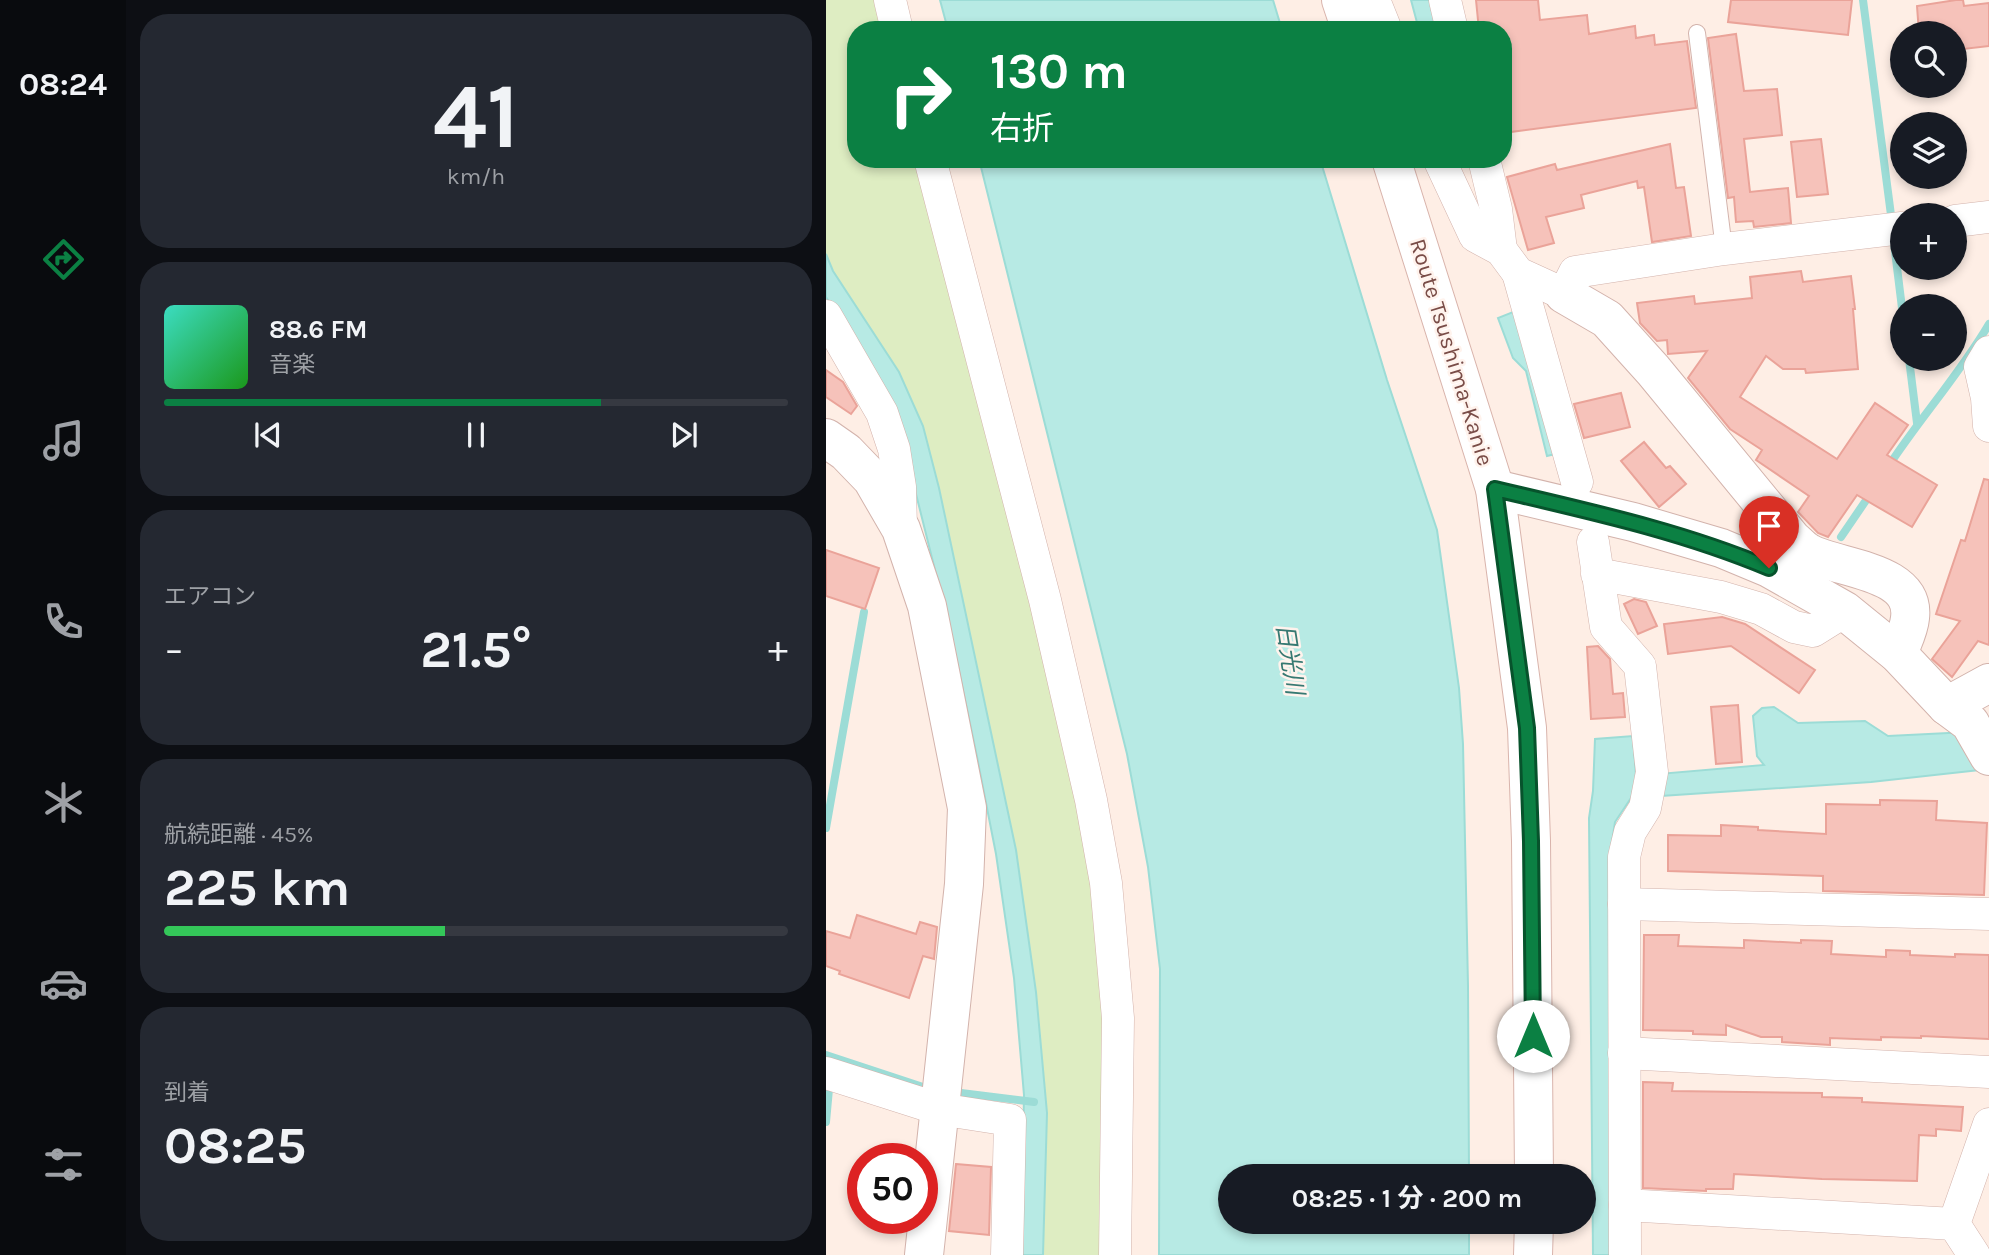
<!DOCTYPE html>
<html lang="ja">
<meta charset="utf-8">
<style>
:root{--surface:#171b24;--page:#242831;--text:#f1f3f6;--muted:#9ea1a6;--line:#363941;--accent:#0b8043}
body{margin:0;font-family:Karla,"Noto Sans JP",sans-serif;background:var(--page);color:var(--text);height:100vh;display:flex;flex-direction:column;font-size:26px;white-space:nowrap}
*{box-sizing:border-box;margin:0}
p{font-size:23px;color:var(--muted)}
.icon{flex:none;width:38px;height:38px;fill:none;stroke:currentColor;stroke-width:2;stroke-linecap:round;stroke-linejoin:round}
.map{position:relative;flex:1;overflow:hidden}
.panel{display:flex;flex-direction:column;gap:14px;padding:14px;background:#0d0f14;width:700px}
.panel>*{flex:none}
.hud{position:absolute;left:21px;top:21px;width:665px;height:147px;border-radius:28px;box-shadow:0 4px 10px #0003;background:#0b8043;color:#fff;overflow:hidden}
.buttons{position:absolute;left:1064px;top:21px;display:grid;gap:14px}
.buttons a{display:grid;place-items:center;width:77px;height:77px;border-radius:50%;background:var(--surface);box-shadow:0 4px 10px #0003;font-size:35px}
.speed{position:absolute;left:21px;top:1143px;display:flex;gap:14px;font-size:35px;font-weight:700;text-align:center}
.speed>*{display:grid;place-content:center;width:91px;height:91px;border-radius:50%;background:var(--surface);box-shadow:0 4px 10px #0003;line-height:1}
.speed .limit{border:10px solid #d22;background:#fff;color:#111}
.pin{position:absolute;display:grid;place-items:center;width:60px;height:60px;color:#fff;margin:-72px -30px;border-radius:50% 50% 50% 0;rotate:-45deg;box-shadow:0 0 7px #0007}
.pin .icon{rotate:45deg}
.me{position:absolute;width:77px;margin:-38px;rotate:0deg;stroke-linejoin:round;filter:drop-shadow(0 0 5px #0008)}
.turn{display:flex;align-items:center;gap:24px;height:147px;padding:0 28px;font-size:32px}
.turn .icon{width:91px;height:91px;stroke-width:2.5}
.turn b{display:block;font-size:49px;line-height:60px}
.big{font-size:52px;font-weight:700;line-height:1.1}
.panel .tile{flex:1;display:flex;flex-direction:column;justify-content:center;gap:10px;min-width:0;padding:0 24px;border-radius:28px;background:var(--page)}
.panel .dial{align-items:center;gap:0}
.dial b{font-size:91px;line-height:1}
.song{display:flex;align-items:center;gap:21px}
.cover{width:84px;height:84px;border-radius:10px;background:linear-gradient(135deg,hsl(170 70% 55%),hsl(120 70% 35%))}
.played{height:7px;border-radius:4px;background:linear-gradient(90deg,var(--accent) 70%,var(--line) 70%)}
.keys{display:flex;justify-content:space-around;direction:ltr}
.heat{display:flex;justify-content:space-between;align-items:center;font-size:38px;direction:ltr}
.charge{height:10px;border-radius:5px;background:linear-gradient(90deg,#34c759 45%,var(--line) 0)}
.trip{position:absolute;left:392px;top:1164px;width:378px;height:70px;border-radius:35px;background:var(--surface);box-shadow:0 4px 10px #0003;font-weight:700;line-height:70px;text-align:center}
main{display:flex;flex:1;min-height:0}
.tab-bar{display:flex;flex-direction:column;width:126px;justify-content:space-around;align-items:center;background:#090b0e;color:var(--muted)}
.tab-bar .icon{width:49px;height:49px}
.tab-bar .current{color:var(--accent)}
.tab-bar b{font-size:32px;color:var(--text)}
.map>svg:first-child{display:block}
.green{fill:#deedc2}
.water{fill:#b7eae4;stroke:#9cdcd6;stroke-width:2}
.lines{fill:none;stroke-linecap:round;stroke-linejoin:round}
.stream{stroke:#9cdcd6;stroke-width:8}
.building{fill:#f6c2ba;stroke:#eaa399;stroke-width:2}
.service-casing{stroke:#d3b3ac;stroke-width:18}
.minor-casing{stroke:#d3b3ac;stroke-width:33}
.tertiary-casing{stroke:#d3b3ac;stroke-width:40}
.secondary-casing{stroke:#d9b4ac;stroke-width:40}
.service{stroke:#fff;stroke-width:16}
.minor{stroke:#fff;stroke-width:32}
.tertiary{stroke:#fff;stroke-width:38}
.secondary{stroke:#fff;stroke-width:38}
.route-casing{stroke:#07532c;stroke-width:18}
.route{stroke:#0b8043;stroke-width:12}
.labels{text-anchor:middle;stroke-width:5;stroke-linejoin:round;paint-order:stroke}
.street-label{font-size:23px;fill:#794c47;stroke:#fff3ed}
.water-label{font-size:24px;font-style:italic;fill:#377972;stroke:#fff3ed}
</style>
<main>
<nav class="tab-bar">
<b>08:24</b>
<svg class="icon current" aria-label="directions" viewBox="0 0 24 24"><path d="M12 3l9 9-9 9-9-9zM9 14v-3h6M13 9l2 2-2 2"/></svg>
<svg class="icon" aria-label="music" viewBox="0 0 24 24"><path d="M9 18V5l10-2v13"/><circle cx="6" cy="18" r="3"/><circle cx="16" cy="16" r="3"/></svg>
<svg class="icon" aria-label="phone" viewBox="0 0 24 24"><path d="M5 4h4l2 5-3 2q2 4 5 5l2-3 5 2v4C11 20 4 13 5 4z"/></svg>
<svg class="icon" aria-label="climate" viewBox="0 0 24 24"><path d="M12 3v18M4 7l16 10M4 17L20 7"/></svg>
<svg class="icon" aria-label="car" viewBox="0 0 24 24"><path d="M5 17H2v-5l4-1 3-4h7l3 4 3 1v5h-3M9 17h6M6 11h13"/><circle cx="7" cy="17" r="2"/><circle cx="17" cy="17" r="2"/></svg>
<svg class="icon" aria-label="filters" viewBox="0 0 24 24"><path d="M4 7h16M4 17h16"/><circle cx="9" cy="7" r="2"/><circle cx="15" cy="17" r="2"/></svg>
</nav>
<section class="panel">
<div class="tile dial"><b>41</b><p>km/h</p></div>
<div class="tile">
<div class="song"><i class="cover"></i><div><b>88.6 FM</b><p>音楽</p></div></div>
<div class="played"></div>
<div class="keys"><svg class="icon" aria-label="previous" viewBox="0 0 24 24"><path d="M18 5L8 12l10 7zM5 5v14"/></svg><svg class="icon" aria-label="pause" viewBox="0 0 24 24"><path d="M8 5v14M16 5v14"/></svg><svg class="icon" aria-label="next" viewBox="0 0 24 24"><path d="M6 5l10 7-10 7zM19 5v14"/></svg></div>
</div>
<div class="tile"><p>エアコン</p>
<div class="heat"><a>−</a><b class="big">21.5°</b><a>+</a></div>
</div>
<div class="tile"><p>航続距離 · 45%</p><b class="big">225 km</b><div class="charge"></div></div>
<div class="tile"><p>到着</p><b class="big">08:25</b></div>
</section>
<div class="map">
<svg width="1163" height="1255" viewBox="0 0 1163 1255">
<rect width="100%" height="100%" fill="#feeee5"/>
<polygon class="green" points="0,0 50,0 61,30 30,30 30,159 97,159 210,588 280,937 283,1255 217,1255 221,1113 210,992 190,850 113,488 97,426 73,372 7,271 0,254"/>
<g class="water">
<polygon points="114,0 447,0 456,30 122,30"/>
<polygon points="585,0 605,0 613,30 593,30"/>
<polygon points="153,159 494,159 561,380 611,530 633,688 637,744 642,986 643,1176 404,1176 404,1222 643,1222 643,1255 333,1255 334,969 322,867 301,754"/>
<polygon points="0,254 7,271 73,372 97,426 113,488 190,850 210,992 221,1113 217,1255 195,1255 198,1095 188,978 170,854 151,757 126,638 88,486 57,388 0,297"/>
<polygon points="692,310 729,454 721,456 700,371 687,358 672,318"/>
<polygon points="948,707 972,723 1039,721 1062,736 1163,731 1163,769 1045,782 805,798 789,822 783,862 790,1255 767,1255 763,818 767,791 769,739 807,736 810,776 938,765 931,756 927,716 936,708"/>
</g>
<g class="lines">
<g class="stream">
<polyline points="1037,0 1065,215"/>
<polyline points="1068,243 1076,308"/>
<polyline points="1083,359 1091,423"/>
<path d="M1062,467C1094,418 1133,375 1163,324"/>
<polyline points="1015,537 1045,493"/>
<polyline points="0,828 38,612"/>
<polyline points="0,1055 97,1087"/>
<polyline points="127,1092 208,1102"/>
<polyline points="0,1122 3,1089"/>
</g>
</g>
<g class="building">
<polygon points="650,0 712,0 714,20 761,15 763,34 809,26 810,38 828,35 829,45 861,41 870,108 677,133 677,30 653,30"/>
<polygon points="905,0 1026,0 1022,35 902,22"/>
<polygon points="1130,0 1137,0 1138,6 1163,3 1163,46 1129,50 1129,33 1093,33 1091,6"/>
<polygon points="910,34 918,91 951,89 956,135 918,139 924,192 962,188 965,223 928,227 927,221 910,222 908,197 902,198 882,38"/>
<polygon points="995,139 1002,194 971,197 965,142"/>
<polygon points="844,144 850,188 858,187 865,236 826,242 818,187 812,188 811,181 755,195 758,208 720,217 728,243 702,250 681,177 729,164 731,170"/>
<polygon points="975,271 977,282 1025,276 1029,309 1027,309 1032,369 980,373 979,369 957,369 940,356 914,397 1011,459 1049,403 1082,425 1061,455 1111,485 1086,527 1031,495 1002,537 992,533 972,512 983,496 930,460 936,450 904,429 862,378 881,351 842,354 841,340 831,341 814,323 811,303 868,296 869,304 926,298 924,277"/>
<polygon points="0,370 17,382 31,406 25,414 0,397"/>
<polygon points="795,393 804,427 758,438 748,404"/>
<polygon points="818,442 840,468 844,466 860,484 833,507 795,461"/>
<polygon points="1158,479 1163,480 1163,645 1152,641 1126,677 1106,659 1134,621 1110,614 1135,540 1139,541"/>
<polygon points="0,550 53,568 39,609 0,596"/>
<polygon points="808,599 820,602 831,626 812,634 798,604"/>
<polygon points="896,617 919,624 989,670 973,693 905,646 842,654 838,624"/>
<polygon points="772,646 784,659 787,694 797,693 799,717 765,719 761,647"/>
<polygon points="912,705 916,762 890,764 885,707"/>
<polygon points="1054,800 1111,801 1110,820 1161,823 1158,895 997,891 997,876 842,871 842,835 895,836 895,825 932,827 932,830 1000,834 1000,804 1054,805"/>
<polygon points="31,915 90,934 94,922 111,927 108,959 97,956 83,998 13,974 14,971 0,966 0,931 24,938"/>
<polygon points="818,935 853,935 852,946 918,948 918,940 975,943 975,940 1006,941 1005,954 1060,957 1060,950 1084,951 1084,955 1129,957 1129,954 1163,955 1163,1039 1095,1036 1095,1038 1055,1037 1055,1040 1004,1038 1004,1045 956,1042 956,1037 935,1037 900,1025 900,1035 867,1034 867,1031 817,1030"/>
<polygon points="817,1082 847,1083 846,1091 996,1093 996,1097 1036,1098 1036,1102 1137,1107 1135,1131 1110,1129 1110,1136 1093,1135 1091,1181 996,1179 908,1174 907,1189 880,1189 880,1191 817,1188"/>
<polygon points="130,1164 165,1167 163,1235 123,1231"/>
</g>
<g class="lines">
<defs>
<polyline id="service" points="871,33 898,249"/>
<g id="minor">
<polyline points="64,0 71,30"/>
<polyline points="548,0 560,30"/>
<polyline points="619,0 626,30"/>
<polyline points="104,159 219,600 265,800 280,883 292,1018 289,1255"/>
<polyline points="613,159 649,236 675,250 692,273 738,294 749,272 898,249 1076,228"/>
<polyline points="658,159 670,209 675,250"/>
<polyline points="1129,221 1163,217"/>
<polyline points="692,273 751,482"/>
<polyline points="0,316 56,413 68,449 74,487 75,529"/>
<polyline points="1163,352 1154,367 1161,398 1163,426"/>
<polyline points="767,542 780,627 814,666 826,772 819,808 804,832 798,857 799,1255"/>
<polyline points="771,574 895,597 935,609 968,627 987,631 1019,611"/>
<polyline points="798,904 1163,914"/>
<polyline points="798,1053 1163,1072"/>
<polyline points="0,1073 113,1109 184,1120 181,1255"/>
<polyline points="799,1205 1128,1224"/>
<polyline points="1148,1255 1128,1224 1163,1124"/>
</g>
<g id="tertiary">
<path d="M738,294L781,319L827,370L966,539C971,543 977,550 983,553C1012,569 1090,570 1084,618C1083,630 1076,643 1072,654"/>
<polyline points="0,438 20,452 46,479 75,529 101,606 141,808 138,884 98,1255"/>
<polyline points="669,489 807,522 895,548 943,568 1019,611 1072,654 1121,706 1144,723 1163,756"/>
<polyline points="1121,706 1163,683"/>
</g>
<g id="secondary">
<polyline points="515,0 525,30"/>
<polyline points="565,159 669,489 701,728 705,841 708,1176"/>
<polyline points="707,1255 708,1222"/>
</g>
</defs>
<use href="#service" class="service-casing"/>
<use href="#minor" class="minor-casing"/>
<use href="#tertiary" class="tertiary-casing"/>
<use href="#secondary" class="secondary-casing"/>
<use href="#service" class="service"/>
<use href="#minor" class="minor"/>
<use href="#tertiary" class="tertiary"/>
<use href="#secondary" class="secondary"/>
</g>
<g class="lines">
<defs>
<path id="route" d="M707,1036L705,841L701,728L669,489C762,511 855,531 943,568"/>
</defs>
<use href="#route" class="route-casing"/>
<use href="#route" class="route"/>
</g>
<g class="labels">
<g class="street-label">
<text transform="translate(626 352) rotate(73)" y="8">Route Tsushima-Kanie</text>
</g>
<g class="water-label">
<text transform="translate(464 659) rotate(81)" y="8">日光川</text>
</g>
</g>
</svg>
<div class="buttons">
<a><svg class="icon" aria-label="search" viewBox="0 0 24 24"><circle cx="10" cy="10" r="6"/><path d="M15 15l6 6"/></svg></a>
<a><svg class="icon" aria-label="layers" viewBox="0 0 24 24"><path d="M12 4l9 5-9 5-9-5zM3 14l9 5 9-5"/></svg></a>
<a>+</a>
<a>−</a>
</div>
<div class="speed"><div class="limit">50</div></div>
<div class="pin" style="left:943px;top:568px;background:#d93025"><svg class="icon" aria-label="arrive" viewBox="0 0 24 24"><path d="M6 21V4h12l-3 4 3 4H6"/></svg></div>
<svg class="me" style="left:707px;top:1036px" viewBox="-20 -20 40 40"><circle r="19" fill="#fff"/><path d="M0-13L10 11 0 6-10 11z" fill="#0b8043"/></svg>
<div class="trip">08:25 · 1 分 · 200 m</div>
<div class="hud">
<div class="turn"><svg class="icon" aria-label="right" viewBox="0 0 24 24"><path d="M7 20v-9h11M14 6l5 5-5 5"/></svg><div><b>130 m</b>右折</div></div>
</div>
</div>
</main>
